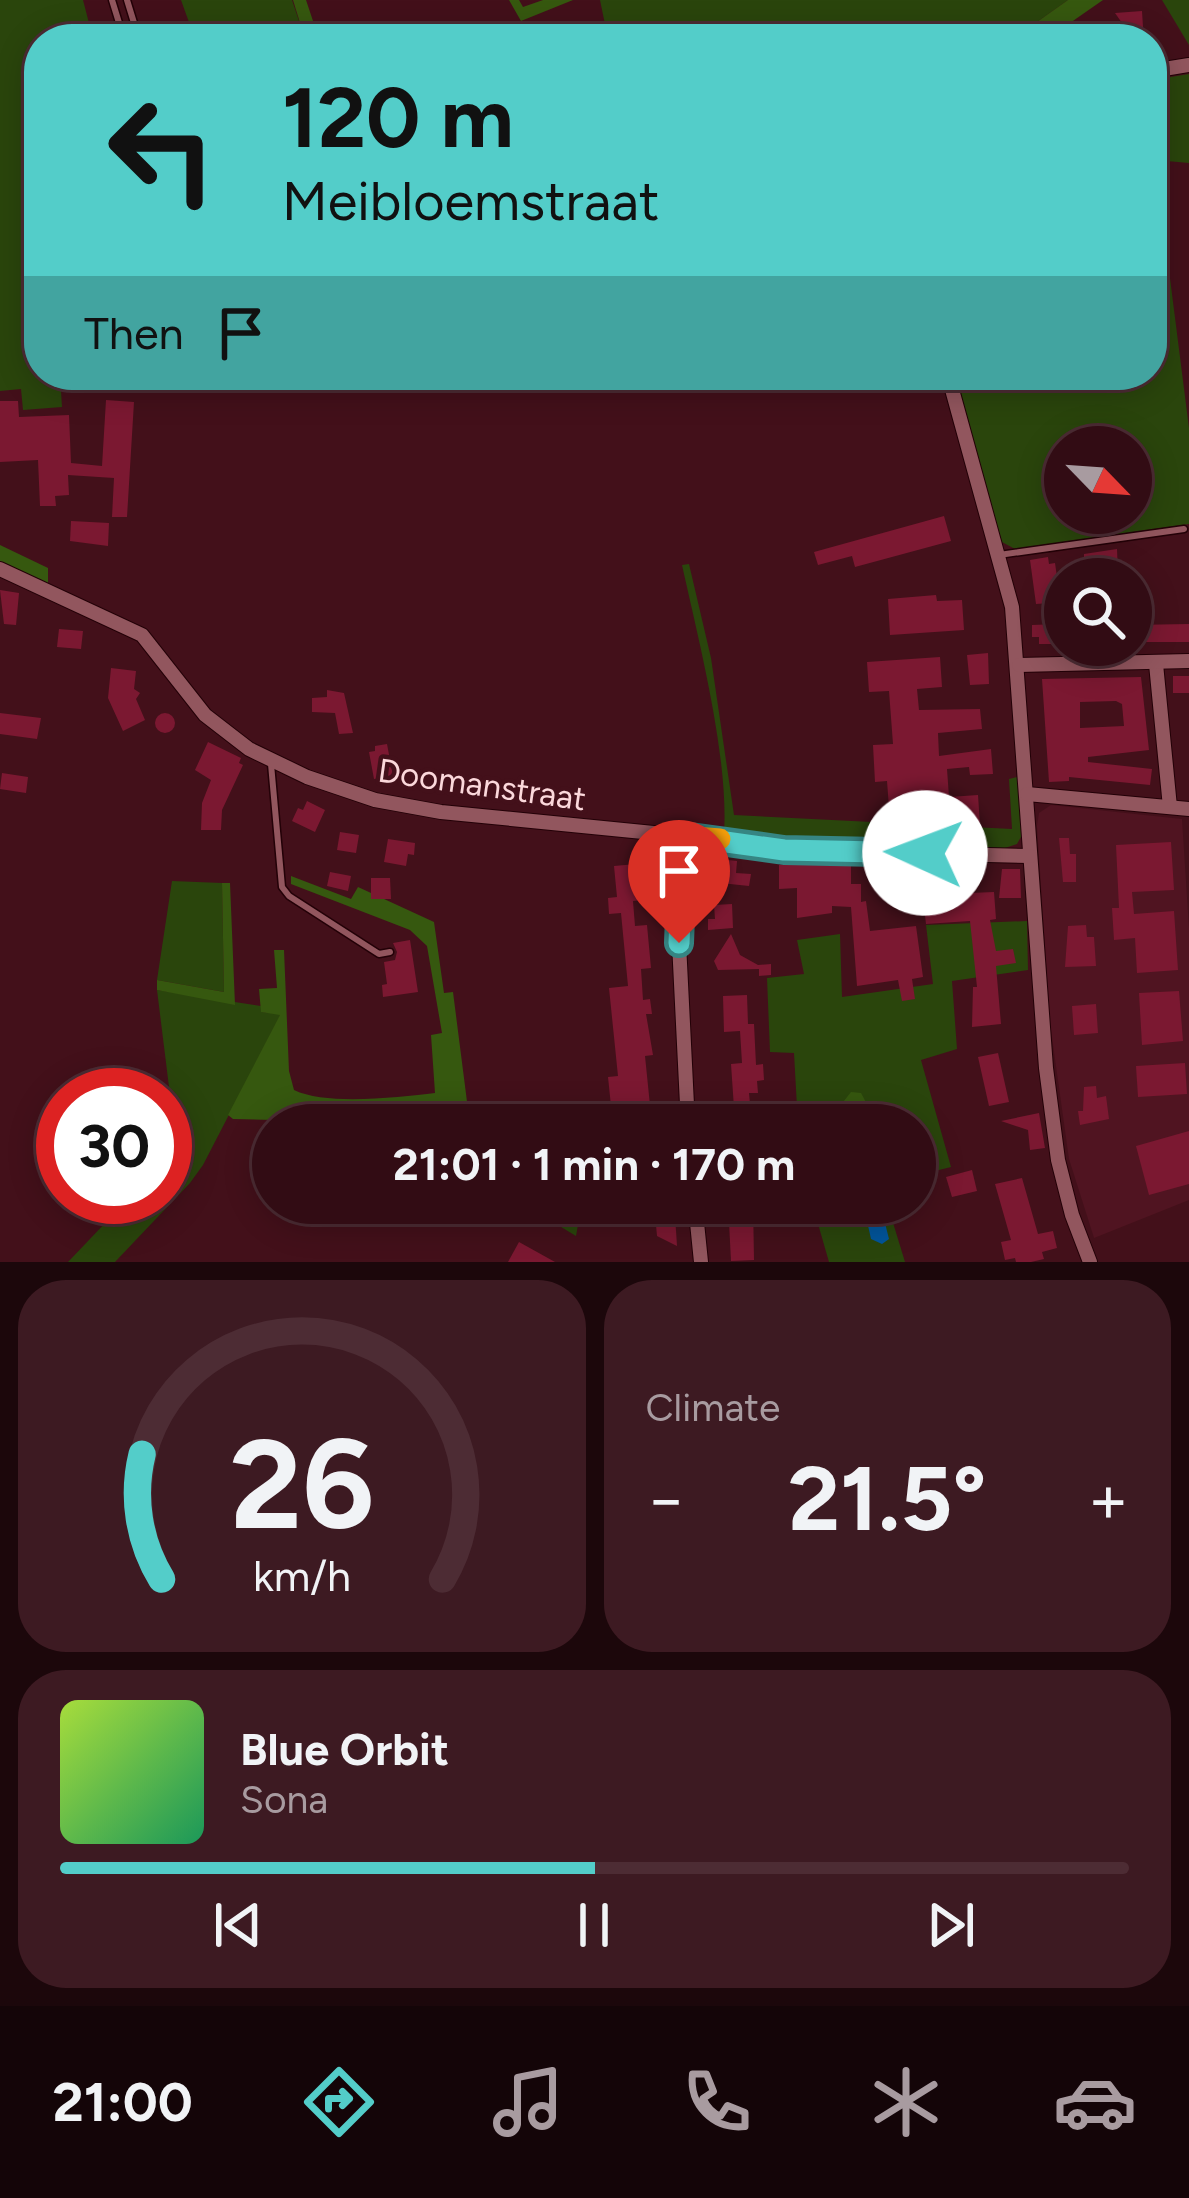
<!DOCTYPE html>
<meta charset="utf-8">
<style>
:root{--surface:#320c14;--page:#3d1a22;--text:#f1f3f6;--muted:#a89ba0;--line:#4d2c34;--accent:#53cdc9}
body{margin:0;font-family:Figtree,sans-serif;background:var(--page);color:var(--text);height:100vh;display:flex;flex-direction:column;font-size:45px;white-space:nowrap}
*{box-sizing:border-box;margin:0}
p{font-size:39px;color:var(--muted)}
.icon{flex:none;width:66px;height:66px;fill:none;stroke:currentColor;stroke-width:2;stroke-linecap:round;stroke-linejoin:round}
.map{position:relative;height:1262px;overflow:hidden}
.panel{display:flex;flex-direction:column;gap:18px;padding:18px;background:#1c070b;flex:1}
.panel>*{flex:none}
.banner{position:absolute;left:24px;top:24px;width:1143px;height:366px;border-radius:48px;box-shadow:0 6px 30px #0003,0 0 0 3px var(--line);background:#53cdc9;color:#111;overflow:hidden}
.needle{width:78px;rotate:115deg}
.buttons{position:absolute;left:1044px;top:426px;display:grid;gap:24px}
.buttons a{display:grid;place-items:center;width:108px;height:108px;border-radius:50%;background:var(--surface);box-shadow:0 6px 30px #0003,0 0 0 3px var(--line);font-size:60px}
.speed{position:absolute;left:36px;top:1068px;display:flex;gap:24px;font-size:60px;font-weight:700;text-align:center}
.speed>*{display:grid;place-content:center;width:156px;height:156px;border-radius:50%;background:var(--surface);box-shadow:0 6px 30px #0003,0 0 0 3px var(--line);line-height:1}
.speed .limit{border:18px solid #d22;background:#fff;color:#111}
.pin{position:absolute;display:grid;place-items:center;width:102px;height:102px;color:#fff;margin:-123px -51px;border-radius:50% 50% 50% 0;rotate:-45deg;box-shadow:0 0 12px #0007}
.pin .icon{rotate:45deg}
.me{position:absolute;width:132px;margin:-66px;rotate:272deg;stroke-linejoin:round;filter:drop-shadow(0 0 9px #0008)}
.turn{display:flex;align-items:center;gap:42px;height:252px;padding:0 60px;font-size:54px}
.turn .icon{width:156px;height:156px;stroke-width:2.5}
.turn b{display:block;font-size:84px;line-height:102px}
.then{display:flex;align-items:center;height:114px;padding:0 60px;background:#0003;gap:24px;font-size:45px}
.big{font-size:90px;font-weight:700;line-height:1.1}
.panel .tile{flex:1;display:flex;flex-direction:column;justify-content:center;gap:18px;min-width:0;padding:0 42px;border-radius:48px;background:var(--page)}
.panel .dial{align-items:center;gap:0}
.dial svg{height:312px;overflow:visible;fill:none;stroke:var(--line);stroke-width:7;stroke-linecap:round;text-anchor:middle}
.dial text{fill:var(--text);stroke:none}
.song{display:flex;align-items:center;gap:36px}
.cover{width:144px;height:144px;border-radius:18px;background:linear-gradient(135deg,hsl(80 70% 55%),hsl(150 70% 35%))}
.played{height:12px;border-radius:6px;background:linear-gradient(90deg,var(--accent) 50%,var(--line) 50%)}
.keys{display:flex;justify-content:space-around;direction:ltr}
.heat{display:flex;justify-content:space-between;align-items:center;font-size:66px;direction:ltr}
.panel .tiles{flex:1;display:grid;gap:18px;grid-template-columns:1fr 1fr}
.tile:last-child{grid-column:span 2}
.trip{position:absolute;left:252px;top:1104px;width:684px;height:120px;border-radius:60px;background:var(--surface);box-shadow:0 6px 30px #0003,0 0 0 3px var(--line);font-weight:700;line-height:120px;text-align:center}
.tab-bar{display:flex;height:192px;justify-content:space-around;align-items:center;background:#140508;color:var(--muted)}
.tab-bar .icon{width:84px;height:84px}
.tab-bar .current{color:var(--accent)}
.tab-bar b{font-size:54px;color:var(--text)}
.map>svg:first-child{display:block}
.built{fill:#501421}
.green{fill:#2a450c;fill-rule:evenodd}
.forest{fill:#36580f}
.water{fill:#02559b}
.building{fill:#7b1831;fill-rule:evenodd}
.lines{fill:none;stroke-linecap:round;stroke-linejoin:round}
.lane-casing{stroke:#230107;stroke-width:9}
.street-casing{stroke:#230107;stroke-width:16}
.lane{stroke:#92565e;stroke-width:6}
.street{stroke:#92565e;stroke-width:14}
.route-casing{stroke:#368583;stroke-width:30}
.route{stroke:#53cdc9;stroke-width:21}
.slow{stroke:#f59e0b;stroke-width:21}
.labels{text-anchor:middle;stroke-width:9;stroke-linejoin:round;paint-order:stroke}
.street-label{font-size:33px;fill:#fbd8db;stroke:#43101a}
</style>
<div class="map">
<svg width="1189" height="1262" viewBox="0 0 1189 1262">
<rect width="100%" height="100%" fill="#43101a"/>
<polygon class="built" points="1051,805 1182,819 1189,928 1189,1200 1094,1238 1069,1159 1050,1023 1037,826 1039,813"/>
<g class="green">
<polygon points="0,0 83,0 90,27 64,32 65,39 39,39 39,375 60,375 62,407 23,410 21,389 0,391"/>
<polygon points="181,0 292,0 305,39 195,39"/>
<polygon points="600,0 1068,0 1037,22 1047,39 608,39"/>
<polygon points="1162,0 1189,0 1189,45"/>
<path d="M1189,74V163L1155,160L1189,428V524L1015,549L1002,542L953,375H1152V80ZM1065,447H1131V513H1065Z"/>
<path d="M689,564L711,658L734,815L1012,829L1009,779L1017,777L1022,835L1017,844L996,851L790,843L724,834C729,758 699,642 682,565Z"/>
<polygon points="172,881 222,883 224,992 157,980"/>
<polygon points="1027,921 1028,970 952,981 957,1049 921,1060 951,1167 915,1176 915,1125 878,1125 877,1119 840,1106 844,1125 798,1125 794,1053 770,1052 767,978 804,974 797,940 840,934 842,997 933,984 926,925"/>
<polygon points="157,990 261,1006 262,1012 281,1014 203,1165 190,1183 115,1262 68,1262 109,1219 124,1197 165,1197 165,1126 171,1103"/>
<polygon points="530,1203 582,1203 576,1236 528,1207"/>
<polygon points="812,1203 887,1203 905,1262 829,1262"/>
</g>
<g class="forest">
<polygon points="293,0 306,0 319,39 305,39"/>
<polygon points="509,0 519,0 523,7 543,0 573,0 521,21"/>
<polygon points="1068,0 1103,0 1047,39 1037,22"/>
<polygon points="0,545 48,568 48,584 0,565"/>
<path d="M291,876L351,899L358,887L434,922L444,993L453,992L470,1125L233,1119L228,1115L280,1015L261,1012L259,989L277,988L274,950H284L289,1071L294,1090C327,1106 399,1097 435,1093L431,1035L442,1033L427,946L410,930L291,884Z"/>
<polygon points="222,883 230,883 235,1005 157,990 157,980 224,992"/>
<polygon points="851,1092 861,1093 878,1125 844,1125 840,1106"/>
</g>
<polygon class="water" points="863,1203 880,1203 889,1239 882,1244 871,1239"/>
<g class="building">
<polygon points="1142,11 1143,27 1138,27 1138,39 1123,39 1122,23 1115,13"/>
<polygon points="106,400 134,402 127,517 112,517 114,478 68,475 69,495 55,496 56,506 40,506 38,460 0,462 0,401 18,401 19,417 69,415 71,463 102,466"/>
<polygon points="944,516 951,541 855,567 852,556 818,565 814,552"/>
<polygon points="71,521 109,523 108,546 70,541"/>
<polygon points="1117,549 1118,574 1084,572 1084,554"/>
<polygon points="1048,557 1049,564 1055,563 1058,584 1065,583 1065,602 1036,604 1030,560"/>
<polygon points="0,590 19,593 16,625 4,624"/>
<polygon points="936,595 937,601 962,600 964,630 890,635 888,599"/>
<polygon points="1058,624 1065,626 1065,644 1039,644 1039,637 1032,637 1032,625"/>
<polygon points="1189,624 1189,642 1131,642 1131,625"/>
<polygon points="59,629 83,631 81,649 57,647"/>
<polygon points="988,653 989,684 970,685 967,655"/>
<polygon points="940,657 942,687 917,689 919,710 980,709 982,729 938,733 939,756 991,749 993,774 970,775 969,767 947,769 949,797 978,795 980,825 963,826 962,816 890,821 887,781 875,782 873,745 893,744 889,691 869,692 867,662"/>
<polygon points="111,668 136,671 134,689 140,693 136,699 145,720 123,731 108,698"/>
<rect x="1173" y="676" width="16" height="17"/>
<path d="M1141,677L1149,750L1088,757V762L1152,769L1150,785L1069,777V781L1049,782L1042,679ZM1116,701L1122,704L1124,726L1080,728V702Z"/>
<polygon points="327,690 344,693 353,733 339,734 335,713 312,712 312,698 327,697"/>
<polygon points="0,713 41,718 37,739 0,734"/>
<circle cx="165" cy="723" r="10"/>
<polygon points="208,742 241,758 239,763 243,765 222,810 221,830 201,830 202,803 211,780 195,770"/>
<polygon points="387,744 393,776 374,779 369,752 375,751 375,746"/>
<polygon points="2,773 28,777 26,793 0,789"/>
<polygon points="307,801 325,810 315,832 292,821 298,808 303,810"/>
<polygon points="340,832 359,835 356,853 337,850"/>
<polygon points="1059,838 1069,838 1070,854 1076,854 1076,882 1063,882"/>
<polygon points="388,839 415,843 414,855 408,854 406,866 384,862"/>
<polygon points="1171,842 1174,890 1132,892 1134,914 1174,911 1178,970 1137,973 1135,938 1114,940 1112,908 1119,908 1116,845"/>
<polygon points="719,859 737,861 736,873 751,874 749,886 711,882"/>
<polygon points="819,862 851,863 851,884 861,884 861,902 866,901 870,931 916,926 923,977 912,979 915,999 902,1001 898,980 857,986 851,907 832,906 832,913 797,918 797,888 779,889 779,865"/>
<polygon points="636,864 643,900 633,901 635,926 647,925 651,968 641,969 643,1000 650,999 652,1014 646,1014 653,1055 645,1056 652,1125 613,1125 608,1077 618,1076 609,988 628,986 621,913 609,914 608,898 617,897 614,866"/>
<polygon points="898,864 940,865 941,880 968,879 970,893 994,892 996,919 990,920 996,951 1013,949 1016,963 996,966 1001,1024 972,1027 973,987 977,987 970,921 926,924 923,899 900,901"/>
<polygon points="1002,869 1020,869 1021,898 999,898"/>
<polygon points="330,872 351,876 348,891 327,886"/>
<polygon points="371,878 390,878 391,899 371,899"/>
<polygon points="732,904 733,928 708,930 708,919 715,919 714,905"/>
<polygon points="1086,925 1087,937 1094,937 1096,966 1065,967 1068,926"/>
<polygon points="731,934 740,955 758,965 771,964 771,975 759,976 759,969 718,970 714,961"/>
<polygon points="410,940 418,992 383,997 382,985 387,984 384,962 395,960 397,952 393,943"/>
<polygon points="1179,991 1183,1041 1142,1045 1139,993"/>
<polygon points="747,995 748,1024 754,1024 756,1065 763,1064 764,1080 757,1081 758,1093 749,1093 752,1125 723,1125 722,1109 734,1108 731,1064 742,1063 740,1031 724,1032 723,996"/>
<polygon points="1096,1004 1098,1033 1074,1035 1072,1006"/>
<polygon points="998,1053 1009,1102 989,1106 978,1057"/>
<polygon points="1185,1063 1187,1094 1138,1097 1136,1066"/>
<polygon points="1096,1086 1097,1098 1106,1096 1109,1119 1080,1125 1078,1111 1083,1111 1084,1087"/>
<polygon points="1039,1113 1045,1148 1030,1150 1028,1130 1001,1121"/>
<polygon points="1189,1131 1189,1184 1149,1195 1136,1146"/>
<polygon points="972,1170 977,1191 952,1197 946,1177"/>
<polygon points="1022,1178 1038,1234 1053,1231 1057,1248 1042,1252 1044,1259 1031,1262 1016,1262 1015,1258 1005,1260 1001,1242 1011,1240 995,1184"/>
<polygon points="674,1203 675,1215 677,1246 657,1236 654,1204"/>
<polygon points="728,1203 753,1203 754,1260 731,1261"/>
<polygon points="519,1242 555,1262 508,1262"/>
</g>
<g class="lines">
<defs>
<g id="lane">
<polyline points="112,0 124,39"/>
<polyline points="127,0 139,39"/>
<polyline points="999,555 1184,529"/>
<polyline points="271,764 282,887 289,896 379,954 390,952"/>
</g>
<g id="street">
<polyline points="1152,71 1189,65"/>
<polyline points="948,375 1012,607 1046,1068 1058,1160 1072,1215 1090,1262"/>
<polyline points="0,569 142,635 205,715 249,749 307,777 375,800 441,812 724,840 784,850 1030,856"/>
<polyline points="1156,664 1170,807"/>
<polyline points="1019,665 1189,661"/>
<polyline points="1027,794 1189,809"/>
<polyline points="683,836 679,943 688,1125"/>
<polyline points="695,1203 701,1262"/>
</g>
</defs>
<use href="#lane" class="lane-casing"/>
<use href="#street" class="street-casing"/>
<use href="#lane" class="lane"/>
<use href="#street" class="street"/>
</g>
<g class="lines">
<defs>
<polyline id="route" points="679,943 683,836 784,850 925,853"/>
</defs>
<use href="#route" class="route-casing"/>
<use href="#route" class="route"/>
<polyline class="slow" points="682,869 683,836 720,839"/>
</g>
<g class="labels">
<g class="street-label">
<text transform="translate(482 784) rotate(8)" y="12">Doomanstraat</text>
</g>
</g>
</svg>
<div class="buttons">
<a><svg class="needle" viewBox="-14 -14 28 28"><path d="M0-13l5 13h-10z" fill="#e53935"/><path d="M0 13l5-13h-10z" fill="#a89ba0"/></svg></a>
<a><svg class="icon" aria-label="search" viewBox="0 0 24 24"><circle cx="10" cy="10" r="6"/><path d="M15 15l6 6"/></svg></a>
</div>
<div class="speed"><div class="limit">30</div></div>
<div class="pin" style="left:679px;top:943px;background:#d93025"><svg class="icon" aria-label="arrive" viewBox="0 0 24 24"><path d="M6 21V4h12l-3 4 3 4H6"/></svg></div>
<svg class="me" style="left:925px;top:853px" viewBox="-20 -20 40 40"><circle r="19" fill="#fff"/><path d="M0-13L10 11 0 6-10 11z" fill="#53cdc9"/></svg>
<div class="trip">21:01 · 1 min · 170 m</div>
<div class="banner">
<div class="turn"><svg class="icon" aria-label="left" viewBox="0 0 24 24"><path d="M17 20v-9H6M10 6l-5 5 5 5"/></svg><div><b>120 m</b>Meibloemstraat</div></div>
<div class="then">Then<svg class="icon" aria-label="arrive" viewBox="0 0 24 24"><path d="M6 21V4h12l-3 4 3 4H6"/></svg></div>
</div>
</div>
<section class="panel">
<div class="tiles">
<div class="tile dial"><svg viewBox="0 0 100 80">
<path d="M14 69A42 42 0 1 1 86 69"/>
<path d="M14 69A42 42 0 0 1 9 37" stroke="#53cdc9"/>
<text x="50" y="56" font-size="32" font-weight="700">26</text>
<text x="50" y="72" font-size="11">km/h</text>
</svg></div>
<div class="tile"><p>Climate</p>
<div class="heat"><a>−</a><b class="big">21.5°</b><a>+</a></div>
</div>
<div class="tile">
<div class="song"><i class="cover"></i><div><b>Blue Orbit</b><p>Sona</p></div></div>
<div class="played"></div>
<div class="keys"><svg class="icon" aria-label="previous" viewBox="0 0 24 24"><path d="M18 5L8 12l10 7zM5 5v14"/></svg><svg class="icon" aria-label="pause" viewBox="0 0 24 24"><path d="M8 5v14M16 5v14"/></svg><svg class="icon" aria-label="next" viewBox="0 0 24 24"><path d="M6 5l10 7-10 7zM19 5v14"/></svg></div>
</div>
</div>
</section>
<nav class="tab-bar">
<b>21:00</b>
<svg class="icon current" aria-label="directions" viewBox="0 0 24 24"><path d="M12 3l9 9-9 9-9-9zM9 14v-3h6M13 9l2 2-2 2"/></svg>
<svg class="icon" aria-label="music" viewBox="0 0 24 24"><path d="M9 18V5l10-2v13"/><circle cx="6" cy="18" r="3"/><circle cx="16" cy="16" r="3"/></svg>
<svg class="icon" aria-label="phone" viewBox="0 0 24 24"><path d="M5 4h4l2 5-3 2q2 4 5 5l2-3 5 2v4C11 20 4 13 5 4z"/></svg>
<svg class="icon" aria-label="climate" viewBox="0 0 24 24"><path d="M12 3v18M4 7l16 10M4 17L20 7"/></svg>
<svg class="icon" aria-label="car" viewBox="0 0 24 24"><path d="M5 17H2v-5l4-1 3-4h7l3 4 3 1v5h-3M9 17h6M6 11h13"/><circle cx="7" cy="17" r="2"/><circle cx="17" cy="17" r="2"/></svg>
</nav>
